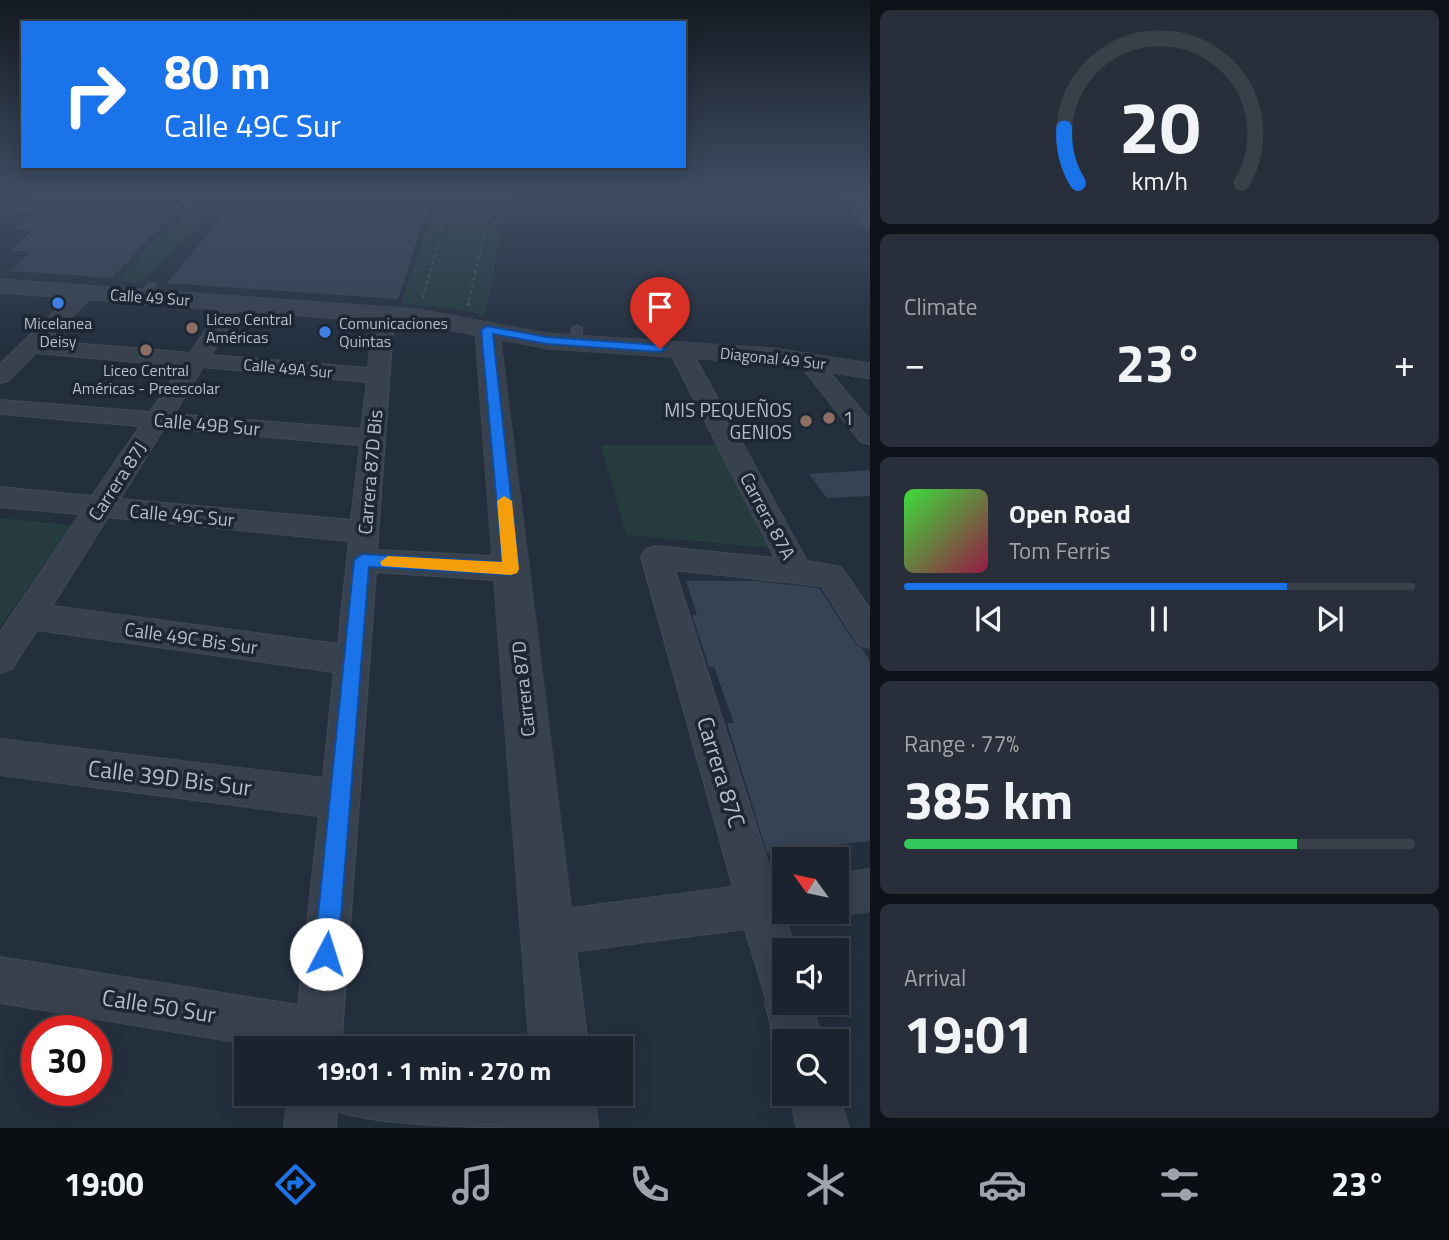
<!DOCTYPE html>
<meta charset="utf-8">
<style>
:root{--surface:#1b232e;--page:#282f3a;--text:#f1f3f6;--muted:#a0a4aa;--line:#39404a;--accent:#1a73e8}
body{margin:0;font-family:"Titillium Web",sans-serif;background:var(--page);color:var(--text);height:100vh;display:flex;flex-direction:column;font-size:26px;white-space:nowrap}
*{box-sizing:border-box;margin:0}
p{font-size:23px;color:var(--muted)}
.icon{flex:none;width:38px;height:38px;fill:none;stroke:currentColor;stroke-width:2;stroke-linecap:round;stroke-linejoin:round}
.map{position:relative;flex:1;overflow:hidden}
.details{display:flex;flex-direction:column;gap:10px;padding:10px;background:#0f1319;width:579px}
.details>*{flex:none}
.top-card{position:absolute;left:21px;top:21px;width:665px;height:147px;border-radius:0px;box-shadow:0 4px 18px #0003,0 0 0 2px var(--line);background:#1a73e8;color:#fff;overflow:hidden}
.needle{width:46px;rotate:303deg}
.tools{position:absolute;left:772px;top:847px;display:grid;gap:14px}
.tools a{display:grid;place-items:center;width:77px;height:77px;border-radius:0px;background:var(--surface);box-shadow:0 4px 18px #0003,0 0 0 2px var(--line);font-size:35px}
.speed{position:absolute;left:21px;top:1015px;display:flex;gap:14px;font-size:35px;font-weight:700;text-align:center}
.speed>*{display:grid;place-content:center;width:91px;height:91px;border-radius:50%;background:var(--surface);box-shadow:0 4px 18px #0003,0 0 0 2px var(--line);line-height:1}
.speed .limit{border:10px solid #d22;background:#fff;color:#111}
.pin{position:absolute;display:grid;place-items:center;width:60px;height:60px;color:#fff;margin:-72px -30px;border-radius:50% 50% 50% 0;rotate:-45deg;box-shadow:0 0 7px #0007}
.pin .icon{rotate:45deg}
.me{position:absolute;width:77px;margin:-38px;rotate:5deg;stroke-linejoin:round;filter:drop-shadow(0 0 5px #0008)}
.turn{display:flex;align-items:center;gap:24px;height:147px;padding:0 28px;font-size:32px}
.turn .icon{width:91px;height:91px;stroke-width:2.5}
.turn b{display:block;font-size:49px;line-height:60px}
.big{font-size:52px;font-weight:700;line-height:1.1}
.details .card{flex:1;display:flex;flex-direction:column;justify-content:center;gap:10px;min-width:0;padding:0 24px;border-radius:10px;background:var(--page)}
.details .dial{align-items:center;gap:0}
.dial svg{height:182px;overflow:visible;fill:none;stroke:var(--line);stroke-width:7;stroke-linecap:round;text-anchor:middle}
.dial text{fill:var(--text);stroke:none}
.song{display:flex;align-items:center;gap:21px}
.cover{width:84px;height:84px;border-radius:10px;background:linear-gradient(135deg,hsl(120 70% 55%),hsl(340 70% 35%))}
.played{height:7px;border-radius:4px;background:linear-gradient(90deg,var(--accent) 75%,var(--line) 75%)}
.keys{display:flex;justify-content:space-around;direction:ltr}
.heat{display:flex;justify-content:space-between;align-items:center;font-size:38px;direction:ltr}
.charge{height:10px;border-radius:5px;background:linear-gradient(90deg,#34c759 77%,var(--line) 0)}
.trip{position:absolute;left:234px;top:1036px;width:399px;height:70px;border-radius:0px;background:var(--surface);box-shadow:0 4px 18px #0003,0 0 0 2px var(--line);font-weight:700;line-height:70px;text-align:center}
.tab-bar{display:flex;height:112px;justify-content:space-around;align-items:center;background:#0b0e12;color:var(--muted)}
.tab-bar .icon{width:49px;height:49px}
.tab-bar .current{color:var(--accent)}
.tab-bar b{font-size:32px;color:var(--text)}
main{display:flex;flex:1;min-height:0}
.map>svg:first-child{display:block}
.green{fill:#263c3f}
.building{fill:#364354}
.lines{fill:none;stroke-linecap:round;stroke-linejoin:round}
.service-casing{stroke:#414a57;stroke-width:2}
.minor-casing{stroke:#414a57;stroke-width:2}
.tertiary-casing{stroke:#414a57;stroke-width:1}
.path-far1{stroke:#3f5557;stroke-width:2.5;stroke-dasharray:3.5 3.5;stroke-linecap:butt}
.path{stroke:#3f5557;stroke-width:3.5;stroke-dasharray:3.5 3.5;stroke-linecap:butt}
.service{fill:#38414e;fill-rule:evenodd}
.minor{fill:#38414e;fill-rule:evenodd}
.tertiary{fill:#38414e;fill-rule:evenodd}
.route{fill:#1a73e8;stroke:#114b97;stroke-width:2}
.slow{fill:#f59e0b}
.shop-dot{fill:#3f7fe0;stroke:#1d2633;stroke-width:2.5}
.education-dot{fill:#8d6e63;stroke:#1d2633;stroke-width:2.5}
.labels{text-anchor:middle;stroke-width:7;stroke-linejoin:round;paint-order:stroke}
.far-street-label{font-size:16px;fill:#b4bcc9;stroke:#1d2633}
.far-poi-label{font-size:16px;fill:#b4bcc9;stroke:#1d2633;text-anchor:start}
.poi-label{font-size:19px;fill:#b4bcc9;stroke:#1d2633;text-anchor:end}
.street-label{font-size:19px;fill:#b4bcc9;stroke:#1d2633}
.near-street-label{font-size:23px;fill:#b4bcc9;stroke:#1d2633}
</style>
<main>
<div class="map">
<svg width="870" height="1128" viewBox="0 0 870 1128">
<rect width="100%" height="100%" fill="#242f3e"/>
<g class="green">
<polygon points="211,191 238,191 222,209 176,246 140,283 116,281 149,244"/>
<polygon points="438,191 509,191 485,316 458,309 401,304"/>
<polygon points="601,445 717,445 771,548 626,535"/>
<polygon points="0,518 71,525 0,627"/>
</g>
<g class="building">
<polygon points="42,191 195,191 112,278 9,271 31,252 9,251 34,230 14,229 34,213 14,212"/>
<polygon points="243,191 434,191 398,299 167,283"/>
<polygon points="870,470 870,496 827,498 809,474"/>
<polygon points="686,581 756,581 819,588 857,646 861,648 870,661 870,841 767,853 727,723 734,723 714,667 709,667 692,615 697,615"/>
</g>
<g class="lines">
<defs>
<g id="service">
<polygon points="198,191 206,191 191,207 185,207 185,203"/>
<polygon points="149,282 156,284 147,299 141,299 139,297"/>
<polygon points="577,325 582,328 581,343 576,346 571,343 572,328"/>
</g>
<g id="minor">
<polygon points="840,191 855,191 870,211 870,228 864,227"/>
<path d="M86,286L96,292L48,341L190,353L227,299H241L244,303L211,355L368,368L374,315L377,311H391L394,315L377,550L511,557L522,561L526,569L522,577L511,581L376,572L341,1048H273L0,1003V957L298,1005L319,816L0,775V739L323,778L334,672L37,630L12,669L0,673V632L80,514L0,507V487L92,496L140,426L0,414V400L150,412L181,366L36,353L8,381L0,383V364L79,288ZM203,367L367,382L361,429L174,414ZM164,428L360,445L351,520L120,499ZM108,517L349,541L338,644L52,606Z"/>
<polygon points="680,344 688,345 691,350 807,561 841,567 870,609 870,648 859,645 821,586 675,570 774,882 784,881 784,912 801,912 799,917 787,922 795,950 784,950 784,1003 811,1003 823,1041 784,1041 784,1059 775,1041 765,1003 766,999 745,929 548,955 532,949 526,933 532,917 548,911 733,887 641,557 646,549 656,546 775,558 669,350 672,345"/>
<polygon points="807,353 815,355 870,420 870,444 861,442 796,360 799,355"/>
<polygon points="870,869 870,911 836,916 825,912 836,912 836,874"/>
<polygon points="836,1088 849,1128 797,1128 789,1094 836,1094"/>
<path d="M288,1094H493L541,1102L559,1110L567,1128C510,1128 383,1128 337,1111L336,1128H284Z"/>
</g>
<g id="tertiary">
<polygon points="0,279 418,309 547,333 774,348 870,363 870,379 774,364 547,349 501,340 589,1048 529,1048 475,335 418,325 0,293"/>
<polygon points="533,1094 595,1094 599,1128 535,1128"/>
</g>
</defs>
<use href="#service" class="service-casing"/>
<use href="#minor" class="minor-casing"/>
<use href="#tertiary" class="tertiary-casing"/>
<g class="path-far1">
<polyline points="423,298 452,191"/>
<polyline points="469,301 494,191"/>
</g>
<polyline class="path" points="468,306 470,299"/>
<use href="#service" class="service"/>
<use href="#minor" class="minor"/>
<use href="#tertiary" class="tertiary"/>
</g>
<linearGradient id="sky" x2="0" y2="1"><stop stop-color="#141a22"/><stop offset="0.55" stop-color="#3f4d63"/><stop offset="1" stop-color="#3f4d63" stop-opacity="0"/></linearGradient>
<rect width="870" height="349" fill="url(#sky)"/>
<polygon class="route" points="487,326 547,337 660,345 666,349 660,352 547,344 493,334 519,569 511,575 369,567 338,954 334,963 326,966 317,963 314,954 354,560 362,554 502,562 481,330"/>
<polygon class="slow" points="504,496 512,501 519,569 517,573 511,575 382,566 380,562 388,556 502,562 497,501"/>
<g class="shop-dot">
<circle cx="58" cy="303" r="7"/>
<circle cx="325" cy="332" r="7"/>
</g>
<g class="education-dot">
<circle cx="192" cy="328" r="7"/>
<circle cx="146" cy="350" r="7"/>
<circle cx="829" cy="418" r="7"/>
<circle cx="806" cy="421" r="7"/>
</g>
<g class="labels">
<g class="far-street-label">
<text transform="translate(150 297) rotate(4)" y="6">Calle 49 Sur</text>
<text transform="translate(773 358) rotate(6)" y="6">Diagonal 49 Sur</text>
<text transform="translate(288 368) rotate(5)" y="6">Calle 49A Sur</text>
</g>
<g class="far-poi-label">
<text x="206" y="325">Liceo Central<tspan x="206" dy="18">Américas</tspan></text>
<text x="58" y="329" text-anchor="middle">Micelanea<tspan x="58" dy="18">Deisy</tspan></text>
<text x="339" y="329">Comunicaciones<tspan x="339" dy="18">Quintas</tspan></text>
<text x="146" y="376" text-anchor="middle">Liceo Central<tspan x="146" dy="18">Américas - Preescolar</tspan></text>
</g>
<g class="poi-label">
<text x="792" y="417">MIS PEQUEÑOS<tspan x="792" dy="22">GENIOS</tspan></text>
<text x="843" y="425" text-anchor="start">1</text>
</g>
<g class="street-label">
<text transform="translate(207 424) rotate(5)" y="7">Calle 49B Sur</text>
<text transform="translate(370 472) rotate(-85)" y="7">Carrera 87D Bis</text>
<text transform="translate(117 481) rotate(-57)" y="7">Carrera 87J</text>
<text transform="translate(182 515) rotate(5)" y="7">Calle 49C Sur</text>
<text transform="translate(768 516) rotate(62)" y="7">Carrera 87A</text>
<text transform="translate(191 638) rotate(8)" y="7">Calle 49C Bis Sur</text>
<text transform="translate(523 689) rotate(-96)" y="7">Carrera 87D</text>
</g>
<g class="near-street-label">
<text transform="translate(721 772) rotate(73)" y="8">Carrera 87C</text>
<text transform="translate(170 778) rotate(7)" y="8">Calle 39D Bis Sur</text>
<text transform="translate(159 1006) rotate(9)" y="8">Calle 50 Sur</text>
</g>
</g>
</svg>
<div class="tools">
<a><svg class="needle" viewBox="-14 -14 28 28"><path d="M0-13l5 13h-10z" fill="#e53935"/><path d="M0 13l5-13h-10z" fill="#a0a4aa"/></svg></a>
<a><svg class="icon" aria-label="sound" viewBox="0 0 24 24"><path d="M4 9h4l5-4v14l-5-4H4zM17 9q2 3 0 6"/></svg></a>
<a><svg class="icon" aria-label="search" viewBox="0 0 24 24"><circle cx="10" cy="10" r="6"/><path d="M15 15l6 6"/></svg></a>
</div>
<div class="speed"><div class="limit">30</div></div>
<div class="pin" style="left:660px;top:349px;background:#d93025"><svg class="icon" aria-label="arrive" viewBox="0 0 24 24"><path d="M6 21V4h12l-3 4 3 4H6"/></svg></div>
<svg class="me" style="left:326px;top:954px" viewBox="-20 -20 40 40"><circle r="19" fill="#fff"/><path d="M0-13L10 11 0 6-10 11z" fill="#1a73e8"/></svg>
<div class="trip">19:01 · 1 min · 270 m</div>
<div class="top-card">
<div class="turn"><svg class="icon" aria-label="right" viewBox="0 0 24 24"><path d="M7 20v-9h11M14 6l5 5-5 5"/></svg><div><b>80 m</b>Calle 49C Sur</div></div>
</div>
</div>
<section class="details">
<div class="card dial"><svg viewBox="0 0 100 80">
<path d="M14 69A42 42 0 1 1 86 69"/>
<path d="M14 69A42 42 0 0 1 8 45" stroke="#1a73e8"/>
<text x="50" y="56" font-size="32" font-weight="700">20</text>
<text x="50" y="72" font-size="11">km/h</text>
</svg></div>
<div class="card"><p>Climate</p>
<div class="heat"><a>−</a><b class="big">23°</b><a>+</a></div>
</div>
<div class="card">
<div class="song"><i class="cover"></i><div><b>Open Road</b><p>Tom Ferris</p></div></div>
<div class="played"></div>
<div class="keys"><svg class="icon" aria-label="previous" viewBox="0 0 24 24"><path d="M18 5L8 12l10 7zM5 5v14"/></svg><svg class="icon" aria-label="pause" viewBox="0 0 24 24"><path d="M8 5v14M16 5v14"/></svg><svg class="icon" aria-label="next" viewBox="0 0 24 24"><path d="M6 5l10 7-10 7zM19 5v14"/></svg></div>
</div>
<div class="card"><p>Range · 77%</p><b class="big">385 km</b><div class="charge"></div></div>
<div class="card"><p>Arrival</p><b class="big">19:01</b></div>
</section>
</main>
<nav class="tab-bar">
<b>19:00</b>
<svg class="icon current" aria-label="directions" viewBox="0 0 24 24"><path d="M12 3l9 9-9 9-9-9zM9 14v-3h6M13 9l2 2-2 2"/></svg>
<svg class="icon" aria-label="music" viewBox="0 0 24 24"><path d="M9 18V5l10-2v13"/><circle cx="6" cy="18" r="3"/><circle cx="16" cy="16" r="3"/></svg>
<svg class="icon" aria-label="phone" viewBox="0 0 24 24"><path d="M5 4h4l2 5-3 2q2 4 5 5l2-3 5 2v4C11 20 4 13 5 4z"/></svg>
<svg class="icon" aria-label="climate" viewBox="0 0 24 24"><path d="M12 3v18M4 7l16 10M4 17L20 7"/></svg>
<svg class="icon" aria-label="car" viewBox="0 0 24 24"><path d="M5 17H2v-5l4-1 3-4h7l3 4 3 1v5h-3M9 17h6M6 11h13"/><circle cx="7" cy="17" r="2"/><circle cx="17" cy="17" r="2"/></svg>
<svg class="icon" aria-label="filters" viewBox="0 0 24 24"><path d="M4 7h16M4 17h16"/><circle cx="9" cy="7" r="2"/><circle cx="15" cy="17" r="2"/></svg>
<b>23°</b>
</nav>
